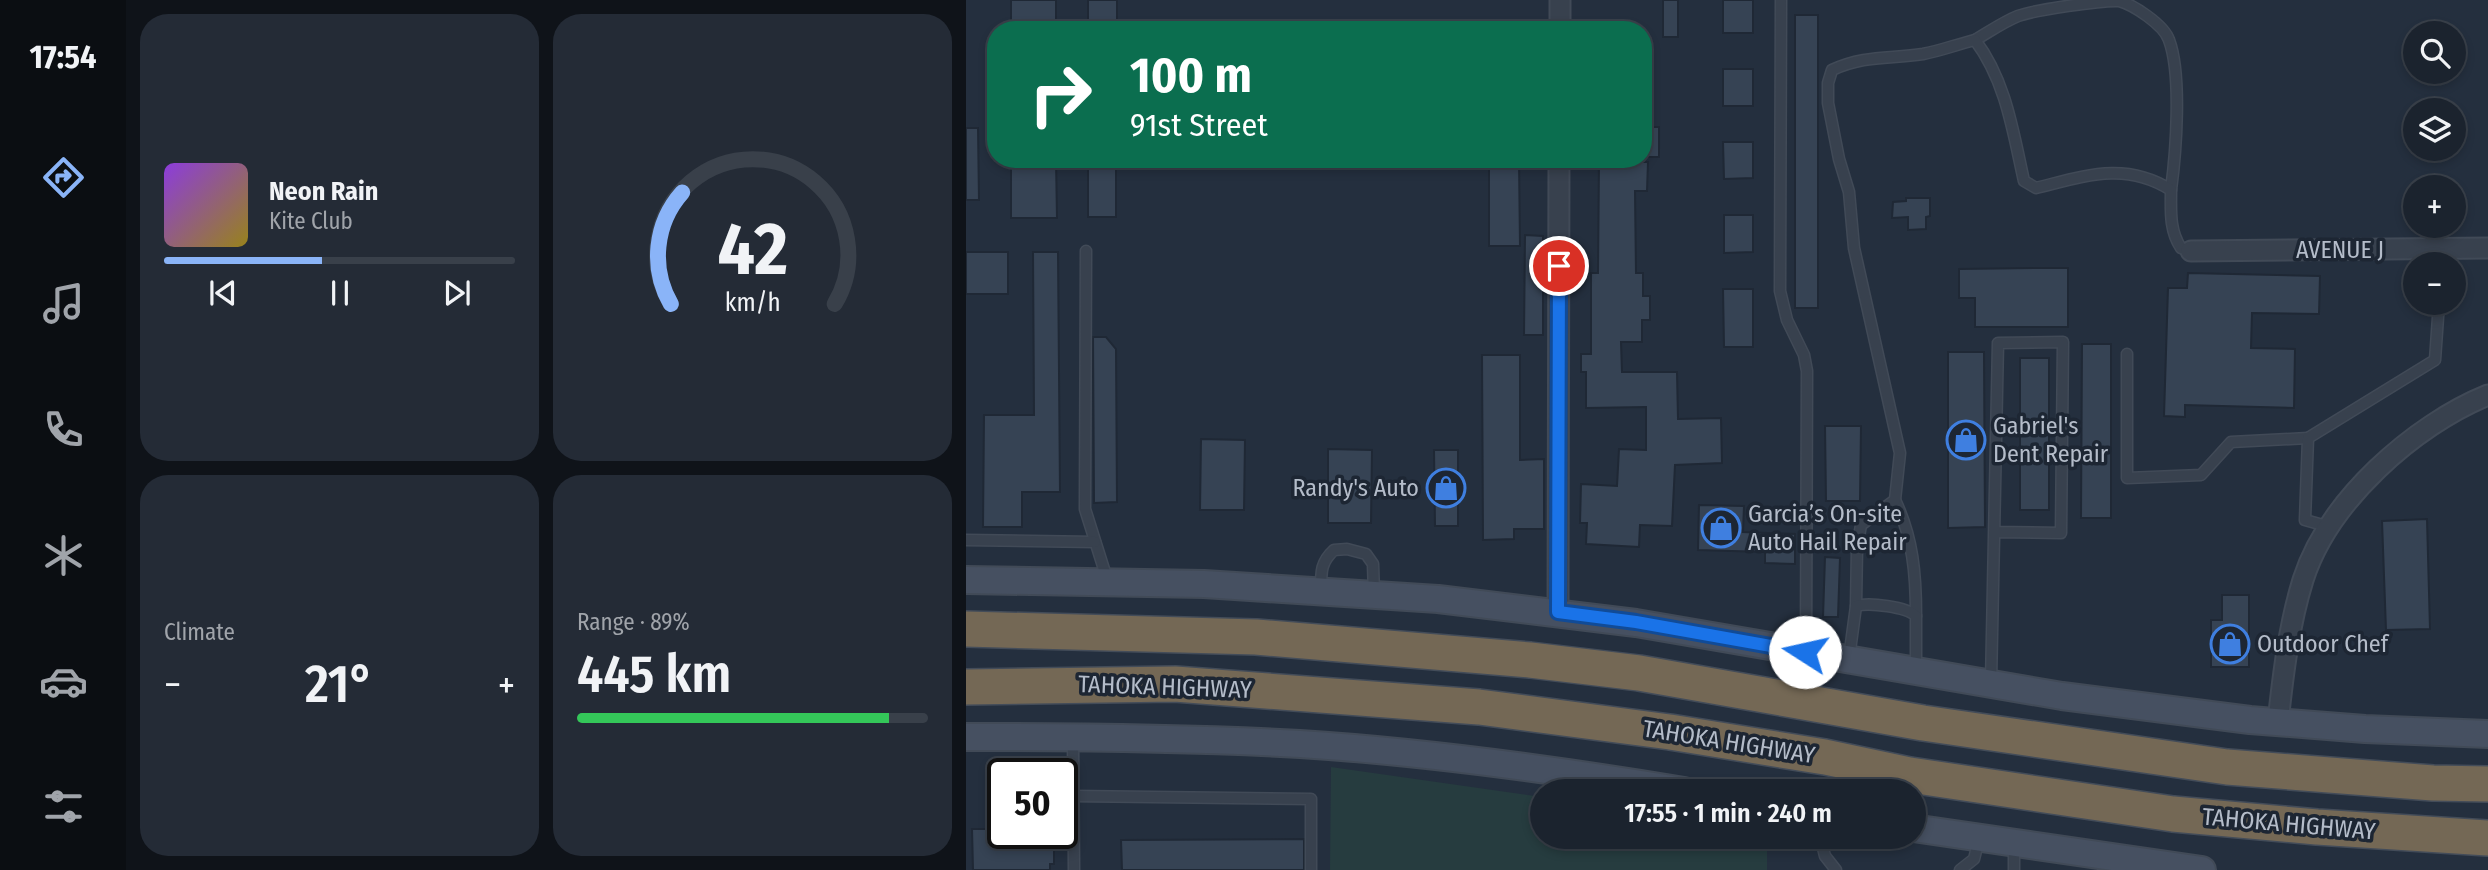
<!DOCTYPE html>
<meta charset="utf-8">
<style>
:root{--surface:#1b232e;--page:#242b36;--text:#f1f3f6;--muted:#a0a4aa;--line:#39404a;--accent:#8ab4f8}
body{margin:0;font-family:"Fira Sans Condensed",sans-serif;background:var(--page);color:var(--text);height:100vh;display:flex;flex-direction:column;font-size:26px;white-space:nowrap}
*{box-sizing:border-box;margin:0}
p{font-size:23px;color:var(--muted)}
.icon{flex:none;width:38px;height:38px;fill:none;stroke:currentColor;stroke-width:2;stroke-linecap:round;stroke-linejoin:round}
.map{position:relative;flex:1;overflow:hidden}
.details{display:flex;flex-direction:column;gap:14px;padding:14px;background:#0f1319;width:840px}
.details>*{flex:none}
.hud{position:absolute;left:21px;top:21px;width:665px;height:147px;border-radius:28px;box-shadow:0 4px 10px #0003,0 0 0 2px var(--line);background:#0b6e4f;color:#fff;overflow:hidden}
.controls{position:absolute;left:1437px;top:21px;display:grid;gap:14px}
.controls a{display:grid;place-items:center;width:63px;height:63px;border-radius:50%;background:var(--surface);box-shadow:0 4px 10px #0003,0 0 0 2px var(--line);font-size:35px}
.speed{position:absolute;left:21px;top:758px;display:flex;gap:14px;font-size:35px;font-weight:700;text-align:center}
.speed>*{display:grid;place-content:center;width:91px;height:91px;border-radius:50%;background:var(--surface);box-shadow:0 4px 10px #0003,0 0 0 2px var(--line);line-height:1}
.speed .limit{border:4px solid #111;border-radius:10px;background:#fff;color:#111}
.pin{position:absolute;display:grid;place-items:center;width:60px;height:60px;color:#fff;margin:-30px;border:4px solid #fff;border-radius:50%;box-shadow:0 2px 7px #0007}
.me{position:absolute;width:77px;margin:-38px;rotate:280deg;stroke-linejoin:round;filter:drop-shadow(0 0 5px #0008)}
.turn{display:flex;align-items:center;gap:24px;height:147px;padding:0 28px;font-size:32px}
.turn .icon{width:91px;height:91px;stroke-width:2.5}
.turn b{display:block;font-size:49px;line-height:60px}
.big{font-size:52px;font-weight:600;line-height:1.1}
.details .tile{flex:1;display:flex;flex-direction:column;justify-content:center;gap:10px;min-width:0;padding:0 24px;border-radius:28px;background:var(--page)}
.details .dial{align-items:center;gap:0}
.dial svg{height:182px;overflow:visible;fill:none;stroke:var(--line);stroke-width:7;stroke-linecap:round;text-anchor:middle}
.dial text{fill:var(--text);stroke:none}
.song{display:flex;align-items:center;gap:21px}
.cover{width:84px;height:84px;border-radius:10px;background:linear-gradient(135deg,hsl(270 70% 55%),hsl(50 70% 35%))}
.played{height:7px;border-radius:4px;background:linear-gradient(90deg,var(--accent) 45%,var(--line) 45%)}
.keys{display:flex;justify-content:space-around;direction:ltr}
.heat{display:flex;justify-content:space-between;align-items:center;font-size:38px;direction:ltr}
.charge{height:10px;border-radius:5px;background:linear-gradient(90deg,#34c759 89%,var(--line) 0)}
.details .tiles{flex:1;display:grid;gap:14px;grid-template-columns:repeat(2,1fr)}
.trip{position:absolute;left:564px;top:779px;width:396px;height:70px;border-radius:35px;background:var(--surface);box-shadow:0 4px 10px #0003,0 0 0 2px var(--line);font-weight:600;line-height:70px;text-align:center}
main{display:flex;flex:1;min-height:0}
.tabs{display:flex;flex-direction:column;width:126px;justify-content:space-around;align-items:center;background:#0b0e12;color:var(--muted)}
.tabs .icon{width:49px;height:49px}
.tabs .current{color:var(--accent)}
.tabs b{font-size:32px;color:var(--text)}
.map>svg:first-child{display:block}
.green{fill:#263c3f}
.building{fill:#364354;stroke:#1f2835;stroke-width:2}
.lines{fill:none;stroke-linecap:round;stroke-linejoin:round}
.service-casing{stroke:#414a57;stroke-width:13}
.minor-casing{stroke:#414a57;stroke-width:23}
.secondary-casing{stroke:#414a57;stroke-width:30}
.motorway-casing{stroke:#434c59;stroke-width:38}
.service{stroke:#38414e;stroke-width:10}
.minor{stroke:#38414e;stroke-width:19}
.secondary{stroke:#465061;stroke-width:26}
.motorway{stroke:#746855;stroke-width:35}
.route-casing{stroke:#114b97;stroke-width:18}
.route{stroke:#1a73e8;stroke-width:12}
.labels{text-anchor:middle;stroke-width:7;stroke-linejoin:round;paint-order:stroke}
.street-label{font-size:24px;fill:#b4bcc9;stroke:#1d2633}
.poi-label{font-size:24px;fill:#b4bcc9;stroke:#1d2633;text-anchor:start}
</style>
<main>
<nav class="tabs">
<b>17:54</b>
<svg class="icon current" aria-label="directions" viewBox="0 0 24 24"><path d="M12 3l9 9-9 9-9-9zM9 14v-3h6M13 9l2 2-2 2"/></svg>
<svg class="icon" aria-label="music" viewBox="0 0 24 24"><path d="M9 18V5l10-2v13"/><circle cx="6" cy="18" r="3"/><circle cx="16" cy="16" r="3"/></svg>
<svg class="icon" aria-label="phone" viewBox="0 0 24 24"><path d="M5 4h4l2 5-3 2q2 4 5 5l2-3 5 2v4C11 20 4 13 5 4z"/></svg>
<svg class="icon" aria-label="climate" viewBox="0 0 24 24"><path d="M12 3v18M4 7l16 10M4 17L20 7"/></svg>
<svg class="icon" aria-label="car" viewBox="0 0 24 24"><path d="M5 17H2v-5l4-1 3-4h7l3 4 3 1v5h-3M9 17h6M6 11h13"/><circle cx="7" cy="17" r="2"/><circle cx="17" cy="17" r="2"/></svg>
<svg class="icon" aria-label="filters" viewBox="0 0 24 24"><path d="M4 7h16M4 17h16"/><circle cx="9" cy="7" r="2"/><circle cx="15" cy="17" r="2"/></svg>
</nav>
<section class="details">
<div class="tiles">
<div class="tile">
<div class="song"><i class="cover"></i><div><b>Neon Rain</b><p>Kite Club</p></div></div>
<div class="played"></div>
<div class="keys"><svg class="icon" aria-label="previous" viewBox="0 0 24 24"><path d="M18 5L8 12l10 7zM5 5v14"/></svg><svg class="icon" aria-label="pause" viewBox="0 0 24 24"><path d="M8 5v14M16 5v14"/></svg><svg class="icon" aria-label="next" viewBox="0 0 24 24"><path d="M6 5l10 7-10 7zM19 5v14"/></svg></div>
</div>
<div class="tile dial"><svg viewBox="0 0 100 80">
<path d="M14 69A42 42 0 1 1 86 69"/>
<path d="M14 69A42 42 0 0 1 19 20" stroke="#8ab4f8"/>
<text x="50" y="56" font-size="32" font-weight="700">42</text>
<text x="50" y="72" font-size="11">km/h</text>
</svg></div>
<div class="tile"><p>Climate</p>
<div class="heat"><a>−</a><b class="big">21°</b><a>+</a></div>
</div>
<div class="tile"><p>Range · 89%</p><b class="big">445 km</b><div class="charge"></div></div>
</div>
</section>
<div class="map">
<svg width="1522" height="870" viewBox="0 0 1522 870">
<rect width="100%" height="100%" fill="#242f3e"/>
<polygon class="green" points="365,767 576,797 576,836 801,837 801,870 364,870"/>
<g class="building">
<rect x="45" y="0" width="45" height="30"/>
<rect x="122" y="0" width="29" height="30"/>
<rect x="697" y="0" width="15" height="37"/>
<rect x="757" y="0" width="30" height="33"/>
<rect x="829" y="15" width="23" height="293"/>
<rect x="757" y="69" width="30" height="37"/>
<rect x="677" y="127" width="16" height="30"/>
<polygon points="0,128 12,128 13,200 0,200"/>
<polygon points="757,142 787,142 787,178 758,179"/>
<polygon points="45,159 90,159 91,218 45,218"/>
<rect x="122" y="159" width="28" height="58"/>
<polygon points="523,159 553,159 554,246 523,246"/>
<polygon points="633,161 682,162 681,191 669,191 670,273 677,273 677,296 684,296 684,320 676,320 676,342 655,342 656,372 711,372 712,419 755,418 756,463 709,465 706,526 674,525 673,547 620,544 621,523 614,523 615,484 651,486 653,449 680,450 680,407 620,408 620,372 615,372 615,354 625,354 625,273 632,273"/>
<polygon points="940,198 964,198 964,216 960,217 960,229 942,230 942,217 926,218 927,202 940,201"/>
<polygon points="758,215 787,215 787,252 758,253"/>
<polygon points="559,235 577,236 577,335 558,335"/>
<rect x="0" y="252" width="42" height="42"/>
<polygon points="67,252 92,252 94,492 56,492 56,527 17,527 18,415 68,415"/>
<polygon points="1070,268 1102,268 1102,327 1009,327 1009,298 993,298 993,269"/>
<polygon points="1222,273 1354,276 1353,314 1286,313 1285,348 1329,349 1328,408 1219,405 1219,417 1198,416 1202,288 1221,288"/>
<polygon points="757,289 787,289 787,347 758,347"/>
<polygon points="127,337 140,337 150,349 151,502 128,503"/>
<polygon points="1116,344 1145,344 1145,518 1115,518"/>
<polygon points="982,352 1018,352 1019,527 982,528"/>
<polygon points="516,355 554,355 554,460 578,459 578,529 548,529 548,539 517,540"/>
<rect x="1054" y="358" width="29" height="152"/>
<polygon points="859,426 895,426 894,501 860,501"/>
<polygon points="235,439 279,440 278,510 234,510"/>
<polygon points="362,449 406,450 405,523 362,523"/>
<polygon points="468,450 492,450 492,526 469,526"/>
<polygon points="733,505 778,506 777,532 829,534 829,564 799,563 799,552 732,550"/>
<polygon points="1461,519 1464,629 1420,630 1416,521"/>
<polygon points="859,557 874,558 872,617 857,617"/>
<polygon points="1256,595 1283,595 1283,667 1245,667 1245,620 1256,620"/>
<polygon points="6,829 37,829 37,833 88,833 88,864 84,864 84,870 7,870"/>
<polygon points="338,839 338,870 156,870 155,840"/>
</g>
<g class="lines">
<defs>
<g id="service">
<polyline points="815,0 814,291 821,320 838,355 841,371 840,649"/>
<path d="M1009,40C1023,32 1037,22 1052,16C1068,10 1137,0 1153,1C1168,5 1198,25 1203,40C1216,75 1210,152 1205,190"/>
<polyline points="120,251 119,509 142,582"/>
<polyline points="1161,354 1161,478 1235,475 1265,442 1342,438"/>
<path d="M929,500C947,538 950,574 950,616"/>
<polyline points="1364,527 1339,520 1342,438 1469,360 1473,303"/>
<polyline points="0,540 129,542"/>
<path d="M355,589C355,571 355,562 368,550L381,549L400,554L407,564L408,594"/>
<path d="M890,606L891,548L895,525L929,500L934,453L888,248L883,192L873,159L862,103V83L866,70C898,55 923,59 957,54C974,51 992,44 1009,40C1040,81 1047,132 1058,181L1070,188C1119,176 1159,161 1205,190C1205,210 1203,230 1215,248L1225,251"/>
<path d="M883,658L890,606C903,602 941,607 950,616V670"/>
<polyline points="1025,683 1032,343 1097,342 1095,533 1028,532"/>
<polyline points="107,738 108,870"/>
<polyline points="107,796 345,799 345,870"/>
<polyline points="854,836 859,856 870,870"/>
<polyline points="994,870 1008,859 1013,839"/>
<polyline points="1048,870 1048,845"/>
</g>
<g id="minor">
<polyline points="594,30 594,0"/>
<polyline points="1225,251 1522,248"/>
<polyline points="592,612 593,159"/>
<path d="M1312,722C1317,675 1323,625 1337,580C1362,501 1448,425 1522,395"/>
</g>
<g id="secondary">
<polyline points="0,580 238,584 472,599 670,623 1096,696 1284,720 1399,729 1522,734"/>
<path d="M0,737C111,737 223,738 334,744C462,752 591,770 718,791"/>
<polyline points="947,828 1236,870"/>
</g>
<g id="motorway">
<polyline points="0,629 290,637 564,660 673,673 957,723 1261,767 1467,783 1522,784"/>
<polyline points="0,687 209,684 513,707 704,732 859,757 944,775 1207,814 1351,827 1522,838"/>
</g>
</defs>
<use href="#service" class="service-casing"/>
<use href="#minor" class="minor-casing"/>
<use href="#secondary" class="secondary-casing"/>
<use href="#motorway" class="motorway-casing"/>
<use href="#service" class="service"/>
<use href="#minor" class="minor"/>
<use href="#secondary" class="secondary"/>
<use href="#motorway" class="motorway"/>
</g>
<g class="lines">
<defs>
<polyline id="route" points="593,266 592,612 670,622 839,652"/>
</defs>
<use href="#route" class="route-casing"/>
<use href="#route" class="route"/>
</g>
<defs>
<symbol id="shop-ring" viewBox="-11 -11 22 22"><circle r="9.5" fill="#1d2633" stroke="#3f7fe0" stroke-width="1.5"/><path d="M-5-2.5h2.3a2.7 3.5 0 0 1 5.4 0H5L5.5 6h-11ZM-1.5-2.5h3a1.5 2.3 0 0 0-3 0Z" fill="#3f7fe0"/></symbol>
</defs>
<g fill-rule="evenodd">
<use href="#shop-ring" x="978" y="418" width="44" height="44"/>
<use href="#shop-ring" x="458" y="466" width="44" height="44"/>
<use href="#shop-ring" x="733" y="506" width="44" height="44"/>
<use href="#shop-ring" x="1242" y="622" width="44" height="44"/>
</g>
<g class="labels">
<g class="street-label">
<text x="1374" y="258">AVENUE J</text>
<text transform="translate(199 687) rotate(2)" y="8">TAHOKA HIGHWAY</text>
<text transform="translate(763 742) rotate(9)" y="8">TAHOKA HIGHWAY</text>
<text transform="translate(1323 824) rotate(5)" y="8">TAHOKA HIGHWAY</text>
</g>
<g class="poi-label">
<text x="1027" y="434">Gabriel's<tspan x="1027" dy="28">Dent Repair</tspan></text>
<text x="453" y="496" text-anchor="end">Randy's Auto</text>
<text x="782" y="522">Garcia’s On-site<tspan x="782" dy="28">Auto Hail Repair</tspan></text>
<text x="1291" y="652">Outdoor Chef</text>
</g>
</g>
</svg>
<div class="controls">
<a><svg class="icon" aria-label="search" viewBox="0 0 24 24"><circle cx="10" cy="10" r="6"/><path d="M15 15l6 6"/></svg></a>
<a><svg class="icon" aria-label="layers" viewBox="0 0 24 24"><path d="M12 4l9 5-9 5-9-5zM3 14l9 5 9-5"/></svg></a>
<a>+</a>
<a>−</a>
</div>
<div class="speed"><div class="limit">50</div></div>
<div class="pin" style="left:593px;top:266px;background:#d93025"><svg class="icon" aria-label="arrive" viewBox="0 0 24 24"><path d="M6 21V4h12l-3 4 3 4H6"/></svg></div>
<svg class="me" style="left:839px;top:652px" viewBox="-20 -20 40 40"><circle r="19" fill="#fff"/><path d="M0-13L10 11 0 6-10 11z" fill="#1a73e8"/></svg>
<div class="trip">17:55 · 1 min · 240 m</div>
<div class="hud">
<div class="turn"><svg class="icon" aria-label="right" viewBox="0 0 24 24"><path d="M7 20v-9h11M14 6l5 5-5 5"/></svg><div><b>100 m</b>91st Street</div></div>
</div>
</div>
</main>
